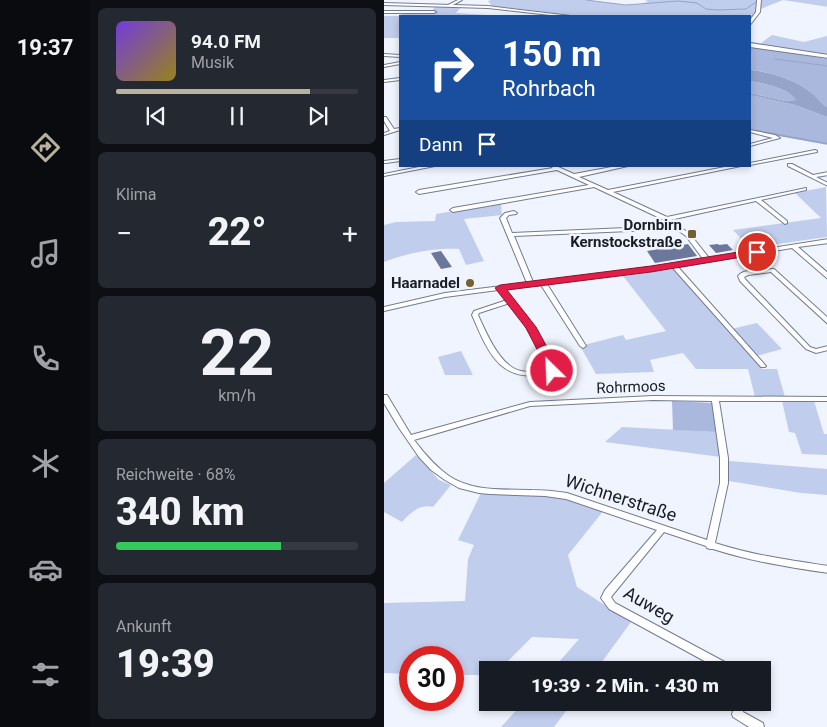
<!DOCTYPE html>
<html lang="de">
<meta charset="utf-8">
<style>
:root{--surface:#171b24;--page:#242831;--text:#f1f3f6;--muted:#9ea1a6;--line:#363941;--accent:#b8b19c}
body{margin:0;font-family:Roboto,sans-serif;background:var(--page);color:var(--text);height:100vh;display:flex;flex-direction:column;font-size:19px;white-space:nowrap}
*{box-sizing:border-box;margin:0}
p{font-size:16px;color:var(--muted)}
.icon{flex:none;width:28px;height:28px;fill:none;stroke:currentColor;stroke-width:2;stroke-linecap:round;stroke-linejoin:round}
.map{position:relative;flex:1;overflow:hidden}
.details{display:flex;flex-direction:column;gap:8px;padding:8px;background:#0d0f14;width:294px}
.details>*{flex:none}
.hud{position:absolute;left:15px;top:15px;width:352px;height:152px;border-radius:0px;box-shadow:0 2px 8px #0003;background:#1a4fa0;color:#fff;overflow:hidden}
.speed{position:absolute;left:15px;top:646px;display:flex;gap:10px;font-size:25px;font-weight:700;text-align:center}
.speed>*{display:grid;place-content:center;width:65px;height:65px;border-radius:50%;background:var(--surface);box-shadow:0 2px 8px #0003;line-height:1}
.speed .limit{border:8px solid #d22;background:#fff;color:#111}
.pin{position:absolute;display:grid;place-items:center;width:42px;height:42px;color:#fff;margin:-21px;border:2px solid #fff;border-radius:50%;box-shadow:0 1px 5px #0007}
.me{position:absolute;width:55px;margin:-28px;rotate:336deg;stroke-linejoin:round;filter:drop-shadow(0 0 4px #0008)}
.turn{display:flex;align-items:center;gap:18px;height:105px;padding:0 20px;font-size:22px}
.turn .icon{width:65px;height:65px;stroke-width:2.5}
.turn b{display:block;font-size:35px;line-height:42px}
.then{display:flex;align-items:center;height:48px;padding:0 20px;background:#0003;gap:10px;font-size:19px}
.big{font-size:38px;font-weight:800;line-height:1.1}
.details .widget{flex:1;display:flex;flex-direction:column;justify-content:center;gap:8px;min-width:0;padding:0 18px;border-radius:8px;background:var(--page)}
.details .dial{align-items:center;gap:0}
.dial b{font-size:65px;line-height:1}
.song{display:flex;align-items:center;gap:15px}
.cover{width:60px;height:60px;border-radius:8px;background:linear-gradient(135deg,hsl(260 70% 55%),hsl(50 70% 35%))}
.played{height:5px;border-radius:2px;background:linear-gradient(90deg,var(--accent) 80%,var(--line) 80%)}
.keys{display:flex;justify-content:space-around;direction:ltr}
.heat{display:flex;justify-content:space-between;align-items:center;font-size:28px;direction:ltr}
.charge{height:8px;border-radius:4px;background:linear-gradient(90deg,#34c759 68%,var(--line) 0)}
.trip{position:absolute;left:95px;top:661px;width:292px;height:50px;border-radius:0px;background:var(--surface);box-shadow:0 2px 8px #0003;font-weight:800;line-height:50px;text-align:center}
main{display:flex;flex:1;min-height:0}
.menu{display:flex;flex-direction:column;width:90px;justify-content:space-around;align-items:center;background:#090b0e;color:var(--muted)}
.menu .icon{width:35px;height:35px}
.menu .active{color:var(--accent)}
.menu b{font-size:22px;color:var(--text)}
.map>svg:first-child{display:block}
.green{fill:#c1cdec}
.forest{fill:#aab8dd}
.water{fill:#97a4c9}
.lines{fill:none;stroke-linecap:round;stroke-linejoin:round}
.stream-far1{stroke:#97a4c9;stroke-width:1}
.stream{stroke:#97a4c9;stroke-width:2}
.building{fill:#6b789b}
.street-casing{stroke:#737b91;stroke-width:2}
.secondary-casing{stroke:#737b91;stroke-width:2}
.street{fill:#fff;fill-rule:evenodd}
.secondary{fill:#fff;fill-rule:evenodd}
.route{fill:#e11d48;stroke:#92132f}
.poi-dot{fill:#73612f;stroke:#f0f4fe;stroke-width:2}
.labels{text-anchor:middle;stroke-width:5;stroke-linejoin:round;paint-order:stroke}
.poi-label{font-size:15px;font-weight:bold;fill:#191d25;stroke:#f0f4fe;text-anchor:end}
.street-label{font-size:15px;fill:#191d25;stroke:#f0f4fe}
.near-street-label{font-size:18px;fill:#191d25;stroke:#f0f4fe}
</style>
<main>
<nav class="menu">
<b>19:37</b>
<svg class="icon active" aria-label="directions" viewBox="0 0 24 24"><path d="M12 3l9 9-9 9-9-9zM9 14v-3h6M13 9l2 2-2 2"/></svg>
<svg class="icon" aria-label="music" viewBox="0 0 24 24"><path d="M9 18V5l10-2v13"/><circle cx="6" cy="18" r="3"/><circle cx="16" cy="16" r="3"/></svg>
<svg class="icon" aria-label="phone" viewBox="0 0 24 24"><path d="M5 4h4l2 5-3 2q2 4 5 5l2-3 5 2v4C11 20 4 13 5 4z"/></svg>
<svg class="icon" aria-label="climate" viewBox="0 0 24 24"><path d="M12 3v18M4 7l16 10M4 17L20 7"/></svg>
<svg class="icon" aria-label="car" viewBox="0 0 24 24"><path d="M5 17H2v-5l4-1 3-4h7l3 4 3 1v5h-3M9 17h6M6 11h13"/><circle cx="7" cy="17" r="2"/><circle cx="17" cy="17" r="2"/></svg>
<svg class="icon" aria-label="filters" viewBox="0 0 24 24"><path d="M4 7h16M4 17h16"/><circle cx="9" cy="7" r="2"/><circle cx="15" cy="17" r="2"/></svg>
</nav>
<section class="details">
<div class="widget">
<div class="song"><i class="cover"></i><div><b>94.0 FM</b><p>Musik</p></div></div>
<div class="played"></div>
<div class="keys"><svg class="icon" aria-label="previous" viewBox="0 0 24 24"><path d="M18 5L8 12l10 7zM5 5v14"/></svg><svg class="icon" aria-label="pause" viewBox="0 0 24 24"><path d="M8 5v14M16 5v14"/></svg><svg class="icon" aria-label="next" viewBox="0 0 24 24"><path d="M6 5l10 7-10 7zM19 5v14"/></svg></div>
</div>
<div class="widget"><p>Klima</p>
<div class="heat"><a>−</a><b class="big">22°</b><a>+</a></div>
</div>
<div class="widget dial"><b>22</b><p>km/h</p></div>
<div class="widget"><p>Reichweite · 68%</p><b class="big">340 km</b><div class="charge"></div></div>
<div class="widget"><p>Ankunft</p><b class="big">19:39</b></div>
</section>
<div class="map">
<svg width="444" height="727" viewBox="0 0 444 727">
<rect width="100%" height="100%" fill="#f0f4fe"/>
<g class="green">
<polygon points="107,0 202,0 243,5 259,4 264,1 260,0 443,0 444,7 399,0 377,9 366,24 366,16 167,16 169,13 108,6 104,1"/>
<polygon points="51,7 77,7 72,13 118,16 16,16 16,38 0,38 0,16 16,16 19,12 47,12"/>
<polygon points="388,35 420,42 443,36 443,59 366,46 366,42 377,43"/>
<polygon points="442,187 443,237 366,248 349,230 437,218 411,193"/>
<path d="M117,203L118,215L80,219L100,261L82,265L75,249C51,248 23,253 0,262V225L12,222L51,221L52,214Z"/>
<polygon points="290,269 343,330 373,323 398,349 369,357 378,369 393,369 401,397 371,397 364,369 312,369 299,353 266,360 270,372 212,374 196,346 239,335 242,340 282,331 239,276"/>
<polygon points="77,351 89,375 61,375 54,357"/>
<polygon points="398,401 430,401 440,434 443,434 443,455 418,454 411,433 405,432"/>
<polygon points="238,427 333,432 337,457 221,442"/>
<path d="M32,455L55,480L67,485L49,507C36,504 27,512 18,522L0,512V483Z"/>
<polygon points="345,461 443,469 443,495 417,493 345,481"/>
<polygon points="97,493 167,496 220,510 184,555 193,587 247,622 212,670 168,670 195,639 148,637 115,670 104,670 104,675 69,675 69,658 26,658 26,674 0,673 0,603 81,601 84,559 90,545 74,540"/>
<polygon points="139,703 139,702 188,703 170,727 117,727"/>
</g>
<g class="forest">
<path d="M366,46L443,59V107C437,104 434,98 429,94C413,80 387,72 366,70Z"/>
<path d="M366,81C383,84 401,88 414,100L401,101L366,93Z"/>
<polygon points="366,95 411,105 443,117 443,144 366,130"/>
<polygon points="288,401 329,403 333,432 289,430"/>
</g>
<path class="water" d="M366,70C387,72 413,80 429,94C434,98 437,104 443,107V117L411,105L366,95V93L401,101L413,100C402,88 383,84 366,81Z"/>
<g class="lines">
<g class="stream-far1">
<polyline points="202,0 242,5 294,1 313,3 322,9 334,10 362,9 372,2"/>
<polyline points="391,59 444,66"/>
</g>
<polyline class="stream" points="373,131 444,144"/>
</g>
<g class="building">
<polygon points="304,244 313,256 271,263 263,251"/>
<polygon points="334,244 335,245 343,244 349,250 332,253 325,245"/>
<polygon points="57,251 68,267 57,269 47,253"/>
</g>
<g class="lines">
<defs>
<g id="street">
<polygon points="74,0 78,0 67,6 64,5"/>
<polygon points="0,11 50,11 52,12 50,13 0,13"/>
<polygon points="0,54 16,55 16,57 0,56"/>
<polygon points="16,62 16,64 0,67 0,65"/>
<polygon points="16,78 16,80 0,82 0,80"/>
<polygon points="0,117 2,117 10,129 16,128 16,130 0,135 0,133 6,131 0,121"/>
<polygon points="366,130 391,135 396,138 366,146 366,144 389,138 366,132"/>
<polygon points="431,150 433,151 433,152 366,165 366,163"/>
<polygon points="16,159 16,161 2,163 0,163 0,161"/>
<polygon points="404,164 408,164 429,175 444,172 444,175 432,177 444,183 444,186 404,166"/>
<polygon points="40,166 51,166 0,176 0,174"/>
<path d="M166,166H172L190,174L233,166H244L195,177L224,190L346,166H357L229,192L283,217L422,188V190L377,200L403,221V223L401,224L372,201L286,220L306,234L325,258L444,239V243L414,247L444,273V279L408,248L359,256L372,270L390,269L444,318V324L387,272L364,275L360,277L361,279L426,347L432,349L444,346V350L432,353L422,349L356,281L354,276C357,272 362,271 367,271L354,257L294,267L381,365L382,366L381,367H377L288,267L163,284L202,346L199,348L196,346L157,285L120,289L143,317L171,367L170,372C118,386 106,357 88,315L90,311L123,300L114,290L61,297L0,311V307L61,293L143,283L116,218L121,213L130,211L133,213L132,214L125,215L122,218L128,233L288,226L280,220L210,187L69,212L66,210L69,208L205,185L173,170L35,194L32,192L35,190L169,168ZM292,229L302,236L319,259L267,267L149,282L130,236ZM126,303L137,318L165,367V370C156,372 146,373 137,371C116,367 102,332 94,315L95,313Z"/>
<path d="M0,395H3L27,435L146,402L269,396L444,397V401H335L344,458V483L331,543C368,555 405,560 444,566V573C404,567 366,561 329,549H326L323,548L322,546L280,532L227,597L231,603L350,667L351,670H337L225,609L217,598L221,590L273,530L182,499L161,496L106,494L95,493L75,488L61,480L47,470L35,457L15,428L0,403ZM269,400L328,401L336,458V483L323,540L183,493C171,491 160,490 148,490C120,489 89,492 65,476C51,466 40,453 30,440L146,406Z"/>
<polygon points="352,702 362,702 359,712 379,723 380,727 365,727 349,717 348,714"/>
</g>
<g id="secondary">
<polygon points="373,0 377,0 376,12 366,25 366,20 372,12"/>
<polygon points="0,3 104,6 187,16 175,16 104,8 0,5"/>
<polygon points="366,43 444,55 444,58 366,47"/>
</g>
</defs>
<use href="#street" class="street-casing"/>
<use href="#secondary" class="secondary-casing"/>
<use href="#street" class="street"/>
<use href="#secondary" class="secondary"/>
</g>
<polygon class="route" points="373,249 376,250 376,254 267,272 123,290 152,327 174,367 172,373 168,375 162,371 162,367 142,328 111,288 116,285 267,266"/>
<g class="poi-dot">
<rect x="303" y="229" width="10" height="10" rx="2.5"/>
<circle cx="86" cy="283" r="5"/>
</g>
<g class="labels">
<g class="poi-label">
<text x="298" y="230">Dornbirn<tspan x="298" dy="17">Kernstockstraße</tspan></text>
<text x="76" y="288">Haarnadel</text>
</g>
<g class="street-label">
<text transform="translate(247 387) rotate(-2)" y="5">Rohrmoos</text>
</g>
<g class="near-street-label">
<text transform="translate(237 498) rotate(18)" y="6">Wichnerstraße</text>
<text transform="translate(265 605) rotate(30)" y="6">Auweg</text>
</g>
</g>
</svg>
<div class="speed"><div class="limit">30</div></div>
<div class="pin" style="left:373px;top:252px;background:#d93025"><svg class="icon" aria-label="arrive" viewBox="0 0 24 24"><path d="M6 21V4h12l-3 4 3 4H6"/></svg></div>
<svg class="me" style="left:168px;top:371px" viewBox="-20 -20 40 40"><circle r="17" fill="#e11d48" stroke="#fff" stroke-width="3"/><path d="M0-11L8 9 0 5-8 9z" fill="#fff"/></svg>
<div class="trip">19:39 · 2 Min. · 430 m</div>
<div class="hud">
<div class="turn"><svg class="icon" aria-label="right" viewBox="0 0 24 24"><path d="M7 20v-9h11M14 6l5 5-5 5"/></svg><div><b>150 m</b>Rohrbach</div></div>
<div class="then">Dann<svg class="icon" aria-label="arrive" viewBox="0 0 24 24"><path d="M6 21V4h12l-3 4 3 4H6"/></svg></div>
</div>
</div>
</main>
